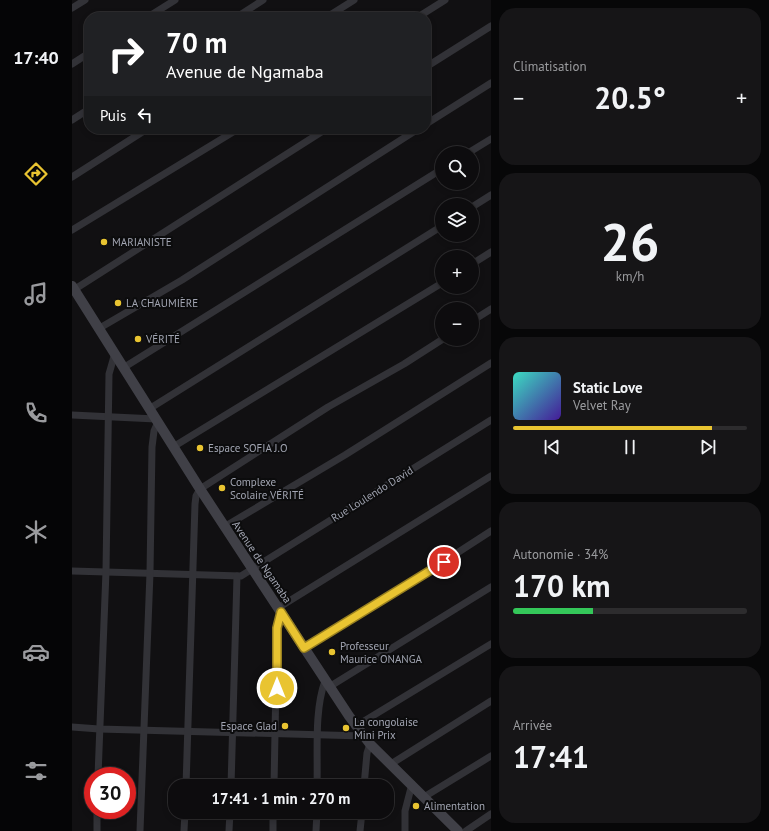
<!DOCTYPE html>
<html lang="fr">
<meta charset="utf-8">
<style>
:root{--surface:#0d0c0e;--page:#161517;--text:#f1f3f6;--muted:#9a9b9e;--line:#2d2c2e;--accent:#e9c431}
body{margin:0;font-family:"PT Sans",sans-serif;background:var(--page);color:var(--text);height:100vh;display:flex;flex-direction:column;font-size:15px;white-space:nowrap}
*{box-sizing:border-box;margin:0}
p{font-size:13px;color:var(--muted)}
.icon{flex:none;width:22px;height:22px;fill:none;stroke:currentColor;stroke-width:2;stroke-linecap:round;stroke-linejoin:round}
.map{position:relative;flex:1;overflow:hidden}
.panel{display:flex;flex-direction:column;gap:8px;padding:8px;background:#070708;width:278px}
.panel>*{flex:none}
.banner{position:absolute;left:12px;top:12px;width:347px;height:122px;border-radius:16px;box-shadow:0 2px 6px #0003,0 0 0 1px var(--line);background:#202124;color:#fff;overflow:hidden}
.tools{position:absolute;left:363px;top:146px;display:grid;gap:8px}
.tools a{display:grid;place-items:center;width:44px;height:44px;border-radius:50%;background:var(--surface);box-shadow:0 2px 6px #0003,0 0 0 1px var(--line);font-size:20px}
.speed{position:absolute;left:12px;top:767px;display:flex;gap:8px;font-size:20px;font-weight:700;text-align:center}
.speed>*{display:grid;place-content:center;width:52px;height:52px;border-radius:50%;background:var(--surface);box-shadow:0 2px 6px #0003,0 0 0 1px var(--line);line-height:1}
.speed .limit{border:6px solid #d22;background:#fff;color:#111}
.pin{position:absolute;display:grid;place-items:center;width:34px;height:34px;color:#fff;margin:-17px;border:2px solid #fff;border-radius:50%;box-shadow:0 1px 4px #0007}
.me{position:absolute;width:44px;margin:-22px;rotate:0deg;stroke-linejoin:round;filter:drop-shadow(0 0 3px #0008)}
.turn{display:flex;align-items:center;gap:14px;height:84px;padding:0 16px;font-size:18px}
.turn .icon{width:52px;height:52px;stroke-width:2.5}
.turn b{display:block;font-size:28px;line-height:34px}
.then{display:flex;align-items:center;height:38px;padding:0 16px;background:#0003;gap:8px;font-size:15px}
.big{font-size:30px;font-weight:600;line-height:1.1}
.panel .card{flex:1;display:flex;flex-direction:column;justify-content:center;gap:6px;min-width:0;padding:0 14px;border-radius:16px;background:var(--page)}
.panel .dial{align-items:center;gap:0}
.dial b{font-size:52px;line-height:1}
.song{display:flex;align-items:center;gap:12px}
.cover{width:48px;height:48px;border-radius:6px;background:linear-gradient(135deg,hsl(170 70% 55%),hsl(260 70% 35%))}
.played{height:4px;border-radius:2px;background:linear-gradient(90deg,var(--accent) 85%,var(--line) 85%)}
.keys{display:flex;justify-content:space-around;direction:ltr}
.heat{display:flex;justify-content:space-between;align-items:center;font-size:22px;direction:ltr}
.charge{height:6px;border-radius:3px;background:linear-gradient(90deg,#34c759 34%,var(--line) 0)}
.trip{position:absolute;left:96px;top:779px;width:226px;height:40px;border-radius:16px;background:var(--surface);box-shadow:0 2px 6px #0003,0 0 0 1px var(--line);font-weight:600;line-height:40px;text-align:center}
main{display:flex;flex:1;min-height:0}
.menu{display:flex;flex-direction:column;width:72px;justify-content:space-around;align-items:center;background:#050506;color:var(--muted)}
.menu .icon{width:28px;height:28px}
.menu .active{color:var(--accent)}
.menu b{font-size:18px;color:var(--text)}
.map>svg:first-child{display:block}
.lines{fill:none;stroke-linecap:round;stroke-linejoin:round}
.minor{stroke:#323237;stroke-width:7}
.secondary{stroke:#404047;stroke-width:10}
.route-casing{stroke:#977f20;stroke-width:10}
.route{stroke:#e9c431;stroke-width:7}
.poi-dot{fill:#e9c431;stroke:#0c0c0d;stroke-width:1.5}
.labels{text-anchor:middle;stroke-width:4;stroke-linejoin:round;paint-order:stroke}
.poi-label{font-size:11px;fill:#a2a5b2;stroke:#0c0c0d;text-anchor:start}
.street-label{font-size:11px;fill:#a2a5b2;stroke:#0c0c0d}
</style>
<main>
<nav class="menu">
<b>17:40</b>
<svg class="icon active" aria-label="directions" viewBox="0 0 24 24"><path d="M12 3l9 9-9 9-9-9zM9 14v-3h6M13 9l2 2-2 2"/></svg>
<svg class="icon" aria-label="music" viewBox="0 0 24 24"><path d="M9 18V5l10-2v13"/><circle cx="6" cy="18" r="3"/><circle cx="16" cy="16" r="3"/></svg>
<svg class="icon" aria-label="phone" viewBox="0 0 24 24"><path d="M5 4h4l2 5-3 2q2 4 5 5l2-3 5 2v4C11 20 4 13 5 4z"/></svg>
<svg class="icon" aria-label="climate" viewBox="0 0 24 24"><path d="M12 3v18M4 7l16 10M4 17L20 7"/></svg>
<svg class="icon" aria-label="car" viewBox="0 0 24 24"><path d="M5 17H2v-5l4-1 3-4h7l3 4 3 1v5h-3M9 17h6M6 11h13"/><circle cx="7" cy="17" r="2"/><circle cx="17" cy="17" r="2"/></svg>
<svg class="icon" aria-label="filters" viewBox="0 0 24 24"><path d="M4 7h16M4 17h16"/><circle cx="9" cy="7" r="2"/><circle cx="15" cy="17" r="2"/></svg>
</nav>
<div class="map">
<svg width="419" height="831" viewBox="0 0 419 831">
<rect width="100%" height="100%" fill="#111012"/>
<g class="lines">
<g class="minor">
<polyline points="0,8 13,0"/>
<polyline points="76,17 103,0"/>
<polyline points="165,17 191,0"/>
<polyline points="255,17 282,0"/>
<polyline points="346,17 373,0"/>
<polyline points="0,64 17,53"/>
<polyline points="354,67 419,26"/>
<polyline points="0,120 17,109"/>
<polyline points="354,124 419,83"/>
<polyline points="396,153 419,139"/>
<polyline points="0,177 75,129"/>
<polyline points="400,207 419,195"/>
<polyline points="0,230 166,129"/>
<polyline points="400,264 419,252"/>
<polyline points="0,291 254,129"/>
<polyline points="400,321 419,309"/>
<polyline points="26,329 110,280 346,129"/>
<polyline points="51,368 370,169"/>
<polyline points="77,409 370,226"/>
<polyline points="0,415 84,419"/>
<polyline points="101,447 370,283"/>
<polyline points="152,527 273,455 419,363"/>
<polyline points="0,571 169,576 419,420"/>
<polyline points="206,608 419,476"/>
<polyline points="232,648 348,577 419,531"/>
<polyline points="257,687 419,587"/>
<polyline points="284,726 419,644"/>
<polyline points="0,727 27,729 292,736"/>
<polyline points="319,764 419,701"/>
<polyline points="26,776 34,571 37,374 43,353"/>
<polyline points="114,786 123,504 124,496 128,489 256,407 332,364 371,339"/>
<polyline points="159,786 165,576"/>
<polyline points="202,786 205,628 209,612"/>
<path d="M245,786C246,753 242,711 253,681"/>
<polyline points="292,786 295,753 298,744"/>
<polyline points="352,797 419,756"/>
<polyline points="25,831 25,810"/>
<polyline points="68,831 78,573 80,447 82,431 86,422"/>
<polyline points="112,831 113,812"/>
<polyline points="157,831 158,812"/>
<polyline points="201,831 201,812"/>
<polyline points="244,831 245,812"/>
<polyline points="288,831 290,812"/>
<polyline points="333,831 333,811 340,784"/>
<polyline points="394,831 419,814"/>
</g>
<polyline class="secondary" points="0,286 128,489 277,716 298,744 386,831"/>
</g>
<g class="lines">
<defs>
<polyline id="route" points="205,688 205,628 209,612 232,648 372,562"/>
</defs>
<use href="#route" class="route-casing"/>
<use href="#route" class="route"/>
</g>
<g class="poi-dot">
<circle cx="32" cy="242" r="4"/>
<circle cx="46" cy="303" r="4"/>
<circle cx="66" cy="339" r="4"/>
<circle cx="128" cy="448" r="4"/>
<circle cx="150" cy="488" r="4"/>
<circle cx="260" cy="652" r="4"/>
<circle cx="213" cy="726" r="4"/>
<circle cx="274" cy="728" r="4"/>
<circle cx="344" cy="806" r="4"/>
</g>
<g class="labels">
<g class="poi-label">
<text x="40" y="246">MARIANISTE</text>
<text x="54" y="307">LA CHAUMIÈRE</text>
<text x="74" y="343">VÉRITÉ</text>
<text x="136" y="452">Espace SOFIA J.O</text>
<text x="158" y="486">Complexe<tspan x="158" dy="13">Scolaire VÉRITÉ</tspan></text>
<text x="268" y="650">Professeur<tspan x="268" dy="13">Maurice ONANGA</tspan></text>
<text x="282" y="726">La congolaise<tspan x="282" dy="13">Mini Prix</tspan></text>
<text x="205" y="730" text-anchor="end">Espace Glad</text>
<text x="352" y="810">Alimentation</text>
</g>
<g class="street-label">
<text transform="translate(300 494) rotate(-32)" y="4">Rue Loulendo David</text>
<text transform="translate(190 562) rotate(56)" y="4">Avenue de Ngamaba</text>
</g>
</g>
</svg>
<div class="tools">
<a><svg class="icon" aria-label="search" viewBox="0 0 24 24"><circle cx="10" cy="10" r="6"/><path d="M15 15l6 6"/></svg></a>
<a><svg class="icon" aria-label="layers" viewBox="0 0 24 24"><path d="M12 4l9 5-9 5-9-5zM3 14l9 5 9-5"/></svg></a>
<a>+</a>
<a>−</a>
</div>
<div class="speed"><div class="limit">30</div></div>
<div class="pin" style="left:372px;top:562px;background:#d93025"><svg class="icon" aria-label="arrive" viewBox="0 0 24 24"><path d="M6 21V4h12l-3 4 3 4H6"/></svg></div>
<svg class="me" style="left:205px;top:688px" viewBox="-20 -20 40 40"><circle r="17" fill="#e9c431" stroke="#fff" stroke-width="3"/><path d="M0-11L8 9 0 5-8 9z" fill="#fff"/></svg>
<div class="trip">17:41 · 1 min · 270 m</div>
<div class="banner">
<div class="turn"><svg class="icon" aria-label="right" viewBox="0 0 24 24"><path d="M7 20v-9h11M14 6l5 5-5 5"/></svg><div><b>70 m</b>Avenue de Ngamaba</div></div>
<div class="then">Puis<svg class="icon" aria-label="left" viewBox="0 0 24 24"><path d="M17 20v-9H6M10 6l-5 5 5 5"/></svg></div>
</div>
</div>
<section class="panel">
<div class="card"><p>Climatisation</p>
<div class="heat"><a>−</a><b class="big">20.5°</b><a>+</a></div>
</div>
<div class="card dial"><b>26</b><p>km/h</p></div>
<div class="card">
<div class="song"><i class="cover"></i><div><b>Static Love</b><p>Velvet Ray</p></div></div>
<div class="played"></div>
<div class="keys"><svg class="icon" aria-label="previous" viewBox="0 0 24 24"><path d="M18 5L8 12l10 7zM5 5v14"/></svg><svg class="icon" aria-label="pause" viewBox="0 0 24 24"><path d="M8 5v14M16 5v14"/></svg><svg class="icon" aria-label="next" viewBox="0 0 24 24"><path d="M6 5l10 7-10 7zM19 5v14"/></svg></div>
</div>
<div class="card"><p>Autonomie · 34%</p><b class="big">170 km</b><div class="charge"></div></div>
<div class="card"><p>Arrivée</p><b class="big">17:41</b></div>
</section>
</main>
